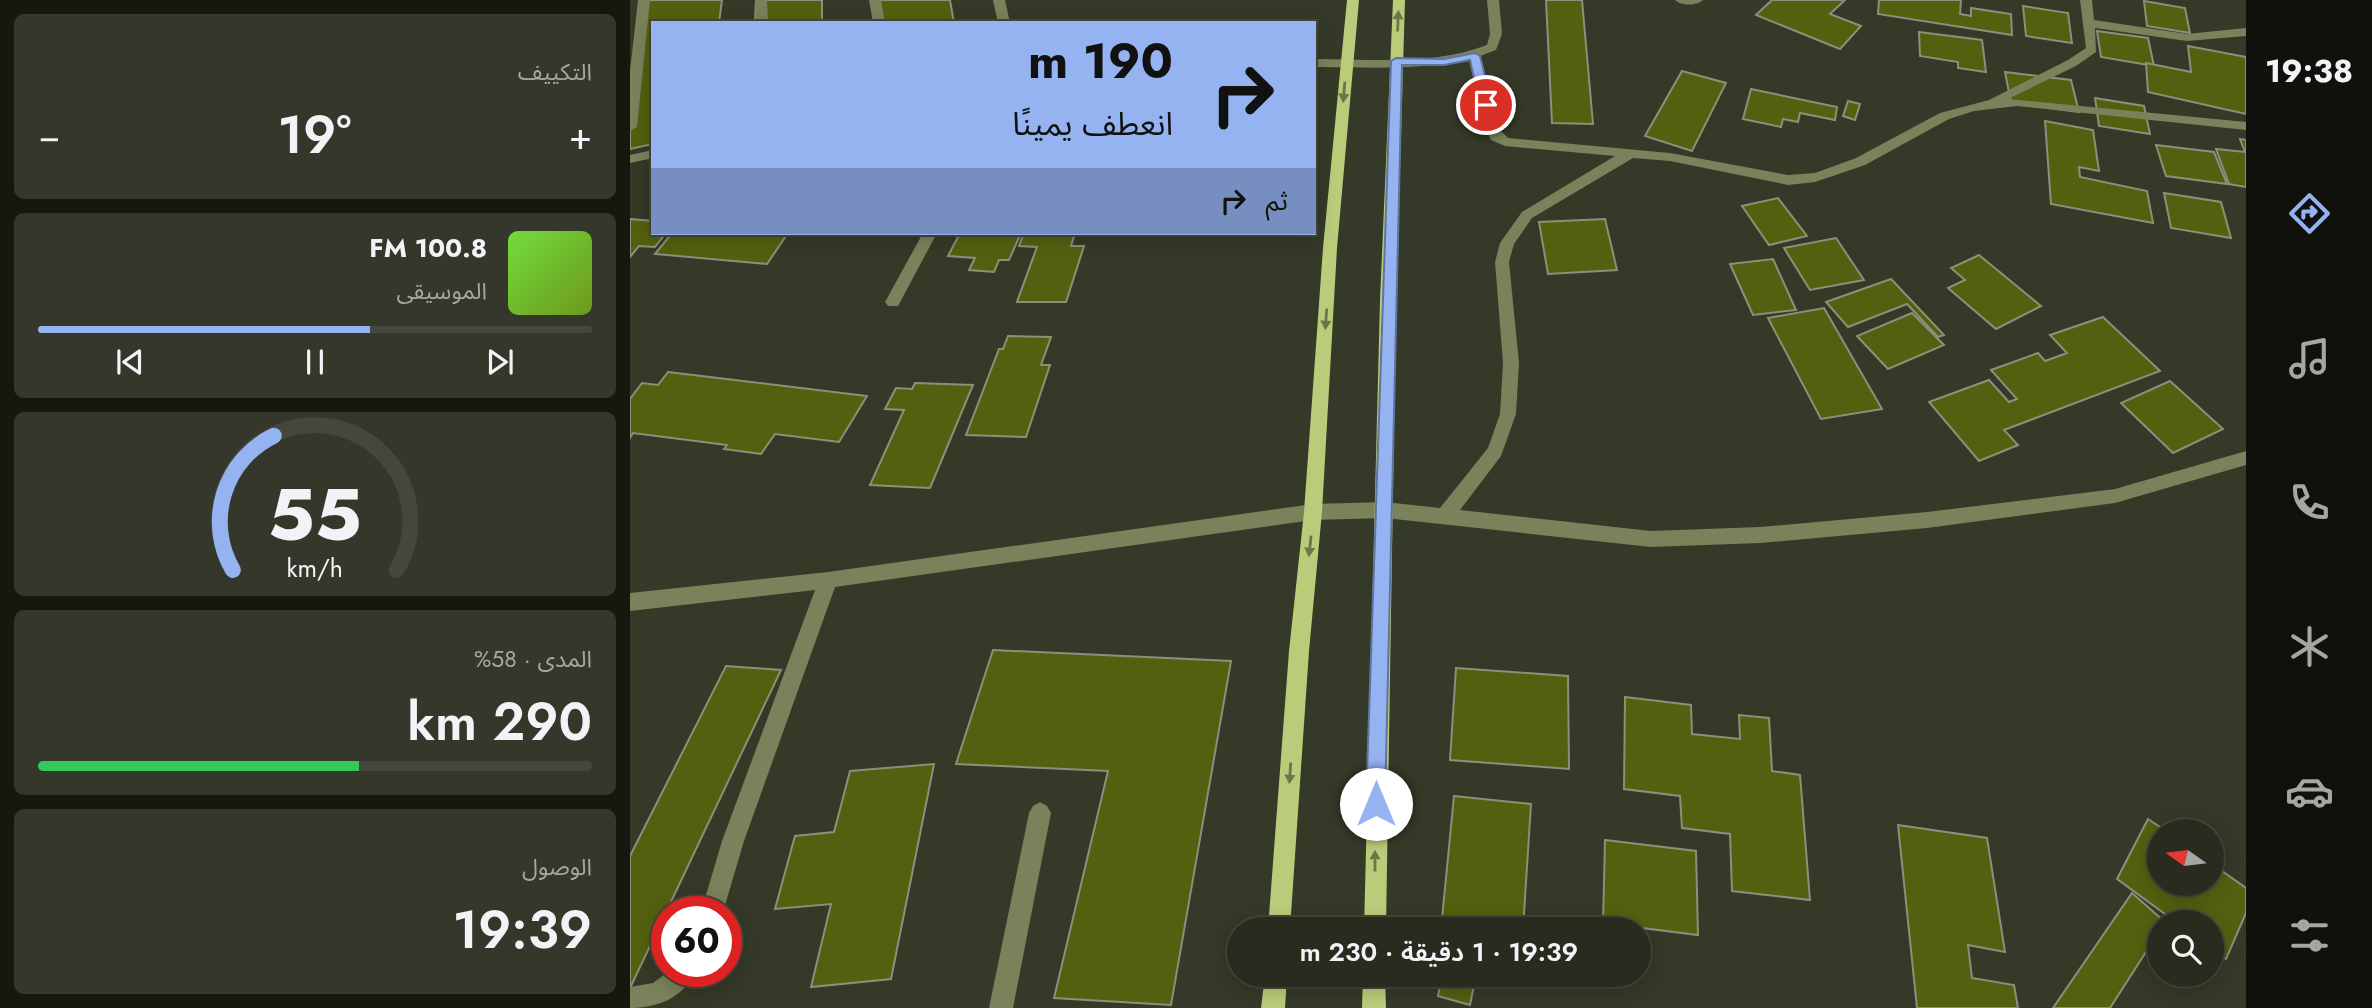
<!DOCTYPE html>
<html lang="ar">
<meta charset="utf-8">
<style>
:root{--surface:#282b1d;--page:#34372a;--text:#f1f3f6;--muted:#a5a7a4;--line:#44473b;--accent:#95b2f1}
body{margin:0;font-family:Jost,"Noto Sans Arabic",sans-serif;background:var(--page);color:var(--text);direction:rtl;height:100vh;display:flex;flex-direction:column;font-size:26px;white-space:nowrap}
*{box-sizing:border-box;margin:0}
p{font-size:23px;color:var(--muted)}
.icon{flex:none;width:38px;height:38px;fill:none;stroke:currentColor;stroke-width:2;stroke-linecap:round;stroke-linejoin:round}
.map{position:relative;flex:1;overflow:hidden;direction:ltr}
.side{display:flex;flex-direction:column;gap:14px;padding:14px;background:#161810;width:630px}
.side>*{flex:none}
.guide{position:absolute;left:21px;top:21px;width:665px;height:214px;border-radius:0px;box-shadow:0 4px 18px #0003,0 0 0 2px var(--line);direction:rtl;background:#95b2f1;color:#111;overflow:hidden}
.needle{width:46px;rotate:284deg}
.fabs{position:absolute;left:1517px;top:819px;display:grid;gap:14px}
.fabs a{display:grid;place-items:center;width:77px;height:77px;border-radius:50%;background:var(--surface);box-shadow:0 4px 18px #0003,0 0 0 2px var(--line);font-size:35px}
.speed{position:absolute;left:21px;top:896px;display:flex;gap:14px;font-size:35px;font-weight:700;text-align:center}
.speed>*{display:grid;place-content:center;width:91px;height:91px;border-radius:50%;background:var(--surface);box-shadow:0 4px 18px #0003,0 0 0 2px var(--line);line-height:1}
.speed .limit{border:10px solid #d22;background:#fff;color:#111}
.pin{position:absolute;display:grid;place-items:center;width:60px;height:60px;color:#fff;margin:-30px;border:4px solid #fff;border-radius:50%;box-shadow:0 2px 7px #0007}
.me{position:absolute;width:77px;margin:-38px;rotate:0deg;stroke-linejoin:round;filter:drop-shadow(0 0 5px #0008)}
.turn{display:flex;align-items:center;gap:24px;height:147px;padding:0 28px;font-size:32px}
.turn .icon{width:91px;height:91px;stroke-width:2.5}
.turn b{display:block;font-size:49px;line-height:60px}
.then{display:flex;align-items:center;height:66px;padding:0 28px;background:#0003;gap:14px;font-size:26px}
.big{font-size:52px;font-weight:600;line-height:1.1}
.side .widget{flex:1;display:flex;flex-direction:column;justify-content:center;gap:10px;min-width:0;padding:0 24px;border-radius:10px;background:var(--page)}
.side .dial{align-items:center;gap:0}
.dial svg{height:182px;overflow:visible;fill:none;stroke:var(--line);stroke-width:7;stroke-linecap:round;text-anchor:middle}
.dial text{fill:var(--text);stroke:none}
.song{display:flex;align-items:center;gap:21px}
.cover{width:84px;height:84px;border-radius:10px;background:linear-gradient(135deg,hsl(100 70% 55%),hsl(80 70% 35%))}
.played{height:7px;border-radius:4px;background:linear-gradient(90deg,var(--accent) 60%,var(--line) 60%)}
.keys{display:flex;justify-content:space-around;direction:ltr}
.heat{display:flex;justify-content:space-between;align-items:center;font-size:38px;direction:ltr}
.charge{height:10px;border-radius:5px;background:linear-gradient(90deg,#34c759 58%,var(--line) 0)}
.trip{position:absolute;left:597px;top:917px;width:424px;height:70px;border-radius:35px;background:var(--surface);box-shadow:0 4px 18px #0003,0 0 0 2px var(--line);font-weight:600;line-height:70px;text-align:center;direction:rtl}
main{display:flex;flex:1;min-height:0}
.tabs{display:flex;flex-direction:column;width:126px;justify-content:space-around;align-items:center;background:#10110c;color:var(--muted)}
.tabs .icon{width:49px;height:49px}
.tabs .current{color:var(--accent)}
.tabs b{font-size:32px;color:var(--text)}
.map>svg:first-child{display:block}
.building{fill:#53600f;stroke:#8b907b;stroke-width:2}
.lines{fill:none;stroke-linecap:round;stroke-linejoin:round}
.minor{fill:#79825b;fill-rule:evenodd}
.major{fill:#bacc7a;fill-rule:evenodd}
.oneway{fill:#6c7648}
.route{fill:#95b2f1;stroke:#61749d;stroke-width:2}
</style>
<main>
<nav class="tabs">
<b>19:38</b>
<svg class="icon current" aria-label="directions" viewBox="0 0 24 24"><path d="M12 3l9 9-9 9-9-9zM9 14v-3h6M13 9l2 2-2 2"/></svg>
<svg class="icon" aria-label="music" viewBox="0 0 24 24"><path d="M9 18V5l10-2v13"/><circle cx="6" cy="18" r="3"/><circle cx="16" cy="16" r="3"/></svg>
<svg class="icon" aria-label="phone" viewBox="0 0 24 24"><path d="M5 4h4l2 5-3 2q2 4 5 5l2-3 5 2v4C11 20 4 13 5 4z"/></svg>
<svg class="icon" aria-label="climate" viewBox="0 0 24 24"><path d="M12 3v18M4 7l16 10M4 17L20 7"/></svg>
<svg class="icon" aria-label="car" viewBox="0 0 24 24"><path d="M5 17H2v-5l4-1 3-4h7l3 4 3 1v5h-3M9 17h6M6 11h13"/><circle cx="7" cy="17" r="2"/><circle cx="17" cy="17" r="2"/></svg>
<svg class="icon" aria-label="filters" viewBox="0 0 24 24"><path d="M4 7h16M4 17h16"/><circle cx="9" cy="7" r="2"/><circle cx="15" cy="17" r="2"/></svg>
</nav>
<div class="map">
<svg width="1616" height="1008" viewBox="0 0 1616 1008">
<rect width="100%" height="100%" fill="#353927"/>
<g class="building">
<polygon points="18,0 92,0 89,23 23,23 23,144 0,149 0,86"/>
<polygon points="126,0 192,0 192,23 125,20"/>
<polygon points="242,0 320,0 324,23 247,23"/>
<polygon points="916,0 952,0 963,124 922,123"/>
<polygon points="1142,0 1215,0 1200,14 1231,26 1210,49 1126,15"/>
<polygon points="1249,0 1331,0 1330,14 1341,16 1341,8 1381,14 1382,35 1248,14"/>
<polygon points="1514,1 1555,8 1560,33 1517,26"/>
<polygon points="1393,6 1438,13 1442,43 1396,36"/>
<polygon points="1467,31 1518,38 1524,66 1471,57"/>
<polygon points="1289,32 1352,40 1356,72 1328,68 1328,62 1290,56"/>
<polygon points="1558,46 1616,57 1616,114 1518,92 1516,63 1561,72"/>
<polygon points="1052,71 1096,83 1062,151 1015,136"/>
<polygon points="1375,72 1441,80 1449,112 1381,103"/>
<polygon points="1121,89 1207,107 1205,120 1170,113 1168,122 1153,119 1151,127 1113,119"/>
<polygon points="1465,98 1514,106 1520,134 1469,126"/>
<polygon points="1218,101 1230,104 1225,120 1213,116"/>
<polygon points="1415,121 1463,130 1469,171 1449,167 1450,177 1517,191 1523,223 1421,204"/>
<polygon points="1610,139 1616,140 1616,187 1599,184 1586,149 1615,152"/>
<polygon points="1526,145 1584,152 1597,184 1536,176"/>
<polygon points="1534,193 1591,202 1601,238 1541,228"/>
<polygon points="1148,198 1177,236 1139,245 1112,206"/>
<polygon points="0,219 23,221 23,233 36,233 25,247 9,246 0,257"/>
<polygon points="975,219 987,270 918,274 909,222"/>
<polygon points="42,233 158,233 137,264 25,254"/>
<polygon points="330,233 391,233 379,260 369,260 364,272 339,270 345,258 318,256"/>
<polygon points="394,233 445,233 441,246 454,246 436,302 387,302 407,247 389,246"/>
<polygon points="1206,238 1234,280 1180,290 1154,248"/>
<polygon points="1349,255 1411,306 1366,329 1318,288 1335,280 1321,268"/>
<polygon points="1143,259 1166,310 1123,315 1100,264"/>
<polygon points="1261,279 1314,335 1308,337 1277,304 1218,327 1196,302"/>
<polygon points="1194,308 1252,409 1191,419 1138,318"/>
<polygon points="1282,313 1314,345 1258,369 1227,336"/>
<polygon points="1473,317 1530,371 1374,430 1388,445 1349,461 1299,402 1359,380 1379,402 1387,399 1361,370 1408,353 1415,361 1437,353 1420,335"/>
<polygon points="378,336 421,337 411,365 420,365 396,437 336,435 369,349 373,349"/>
<polygon points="38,372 237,396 209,442 145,434 131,454 94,449 97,445 3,433 0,438 0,399 12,383 28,385"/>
<polygon points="1540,381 1593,429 1543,453 1491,403"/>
<polygon points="285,383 343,385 300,488 240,485 274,410 255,409 266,388 282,389"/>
<polygon points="363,650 601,661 541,1005 424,998 478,771 326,764"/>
<polygon points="96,666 151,670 0,988 0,856"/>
<polygon points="826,668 938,676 939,769 820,760"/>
<polygon points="995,697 1061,705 1062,734 1110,739 1109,715 1139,718 1142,771 1170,775 1180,900 1102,891 1100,834 1052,828 1050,796 994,789"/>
<polygon points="304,764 261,979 181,987 201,904 145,909 165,836 204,832 220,771"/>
<polygon points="824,796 901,804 893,929 811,929"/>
<polygon points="1518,819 1536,831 1530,831 1530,884 1582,884 1582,864 1616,888 1616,913 1596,959 1582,949 1582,922 1546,922 1487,879"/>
<polygon points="1268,825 1357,838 1375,952 1338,945 1342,978 1384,985 1388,1008 1287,1008"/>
<polygon points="975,840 1066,851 1068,935 973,923"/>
<polygon points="1502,893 1535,922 1530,922 1530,930 1480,1008 1423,1008"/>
<polygon points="812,975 846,975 840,1005 808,996"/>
</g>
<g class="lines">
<g class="minor">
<polygon points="8,0 20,0 7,127 0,131 0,71"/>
<polygon points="125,0 137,0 138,23 126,23"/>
<polygon points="239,0 251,0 255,23 243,23"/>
<polygon points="363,0 375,0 380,23 368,23"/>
<path d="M857,0H869L872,34L866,50L850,56L869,129L878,138L1040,153L1158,175L1185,173L1226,158L1310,113L1359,100L1438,60L1456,48L1450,0H1462L1464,20L1557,34L1616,28V36L1557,41L1465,28L1466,52L1446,66L1378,99L1616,122V130L1387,106L1344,111L1319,119L1235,165L1185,182L1158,185L1040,161L1003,158L902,218L884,244L879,262L889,363L886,414L871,456L830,510L1021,531L1130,527L1297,512L1485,489L1616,451V465L1485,503L1297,528L1130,543L1021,547L755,518L683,520L205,587L114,841L93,912H71L92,841L185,590L0,611V593L198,572L683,504L755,502L810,508L858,448L870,414L873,363L865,262L870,243L892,212L985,156L875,146L861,140L855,129L839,59C788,71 736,67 684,67V59C742,59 802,66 857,45L860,34Z"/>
<path d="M1045,0H1073C1067,6 1051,6 1045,0Z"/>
<polygon points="23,150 23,158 0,163 0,155"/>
<polygon points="293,233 307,233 268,306 258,306 255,302"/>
<polygon points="410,802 417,806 421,813 383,1008 359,1008 399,813 403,806"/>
<path d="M39,971H65C54,998 27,1008 0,1008V987L23,983Z"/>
</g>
<g class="major">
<polygon points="717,0 729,0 707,248 692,512 679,651 660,929 638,929 659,651 674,512 693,248"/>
<polygon points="763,0 775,0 766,300 756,929 734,929 750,300"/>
<polygon points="635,975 657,975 655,1008 631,1008"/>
<polygon points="733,975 755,975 756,1008 732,1008"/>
</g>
</g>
<defs><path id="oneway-solid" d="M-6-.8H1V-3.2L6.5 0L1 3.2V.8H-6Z" transform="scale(1.75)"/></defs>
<g class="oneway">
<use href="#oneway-solid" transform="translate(768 21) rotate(-88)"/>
<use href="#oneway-solid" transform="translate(714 92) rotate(95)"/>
<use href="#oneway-solid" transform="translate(696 319) rotate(94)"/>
<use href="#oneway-solid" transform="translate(680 546) rotate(96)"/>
<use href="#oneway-solid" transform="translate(660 773) rotate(94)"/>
<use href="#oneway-solid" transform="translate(745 861) rotate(-90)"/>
</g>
<polygon class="route" points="845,53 850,56 862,105 856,108 850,105 840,60 814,65 772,65 755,804 752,811 746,814 739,811 736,804 761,61 766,58 814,59"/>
</svg>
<div class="fabs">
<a><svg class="needle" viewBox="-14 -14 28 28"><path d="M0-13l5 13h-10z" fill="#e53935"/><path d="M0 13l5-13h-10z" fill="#a5a7a4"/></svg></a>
<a><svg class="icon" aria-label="search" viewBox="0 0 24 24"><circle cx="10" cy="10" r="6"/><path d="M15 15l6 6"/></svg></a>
</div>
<div class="speed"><div class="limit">60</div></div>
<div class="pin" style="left:856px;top:105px;background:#d93025"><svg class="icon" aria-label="arrive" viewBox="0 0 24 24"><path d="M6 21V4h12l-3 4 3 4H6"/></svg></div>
<svg class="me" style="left:746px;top:804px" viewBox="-20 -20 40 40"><circle r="19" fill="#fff"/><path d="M0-13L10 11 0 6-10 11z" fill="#95b2f1"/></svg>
<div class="trip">19:39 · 1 دقيقة · 230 m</div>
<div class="guide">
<div class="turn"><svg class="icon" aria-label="right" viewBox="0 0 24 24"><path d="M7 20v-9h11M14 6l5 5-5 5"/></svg><div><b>190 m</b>انعطف يمينًا</div></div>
<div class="then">ثم<svg class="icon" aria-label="right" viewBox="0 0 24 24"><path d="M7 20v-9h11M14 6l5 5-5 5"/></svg></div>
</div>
</div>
<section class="side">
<div class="widget"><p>التكييف</p>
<div class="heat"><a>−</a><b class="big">19°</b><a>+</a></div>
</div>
<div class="widget">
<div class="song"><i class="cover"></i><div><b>100.8 FM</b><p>الموسيقى</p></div></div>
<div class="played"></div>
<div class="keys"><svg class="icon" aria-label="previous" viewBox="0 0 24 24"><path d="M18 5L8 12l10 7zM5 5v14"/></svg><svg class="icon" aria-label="pause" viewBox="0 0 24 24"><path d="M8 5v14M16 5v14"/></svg><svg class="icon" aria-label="next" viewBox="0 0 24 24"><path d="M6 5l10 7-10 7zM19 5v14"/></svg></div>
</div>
<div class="widget dial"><svg viewBox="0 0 100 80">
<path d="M14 69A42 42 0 1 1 86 69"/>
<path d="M14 69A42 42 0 0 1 32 10" stroke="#95b2f1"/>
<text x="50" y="56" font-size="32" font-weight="700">55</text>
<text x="50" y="72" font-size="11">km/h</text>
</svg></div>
<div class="widget"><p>المدى · 58%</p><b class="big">290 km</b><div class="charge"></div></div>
<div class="widget"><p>الوصول</p><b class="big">19:39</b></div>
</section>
</main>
